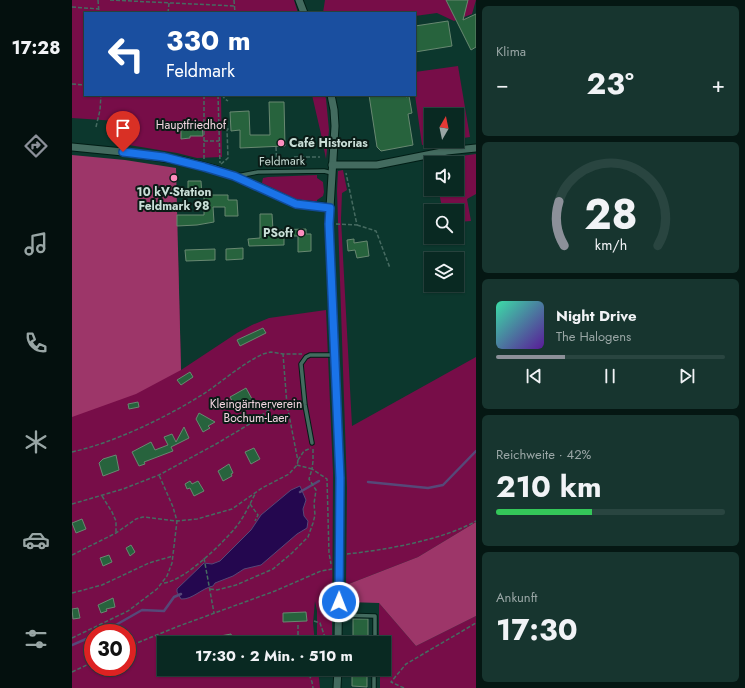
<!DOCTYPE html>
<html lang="de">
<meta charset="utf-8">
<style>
:root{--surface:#092922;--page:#17352f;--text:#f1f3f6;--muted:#99a6a5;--line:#294540;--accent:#8c9099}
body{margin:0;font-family:Jost,sans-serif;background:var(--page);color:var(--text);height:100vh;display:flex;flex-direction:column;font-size:15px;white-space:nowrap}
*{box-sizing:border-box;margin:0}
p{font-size:13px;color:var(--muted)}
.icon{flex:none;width:22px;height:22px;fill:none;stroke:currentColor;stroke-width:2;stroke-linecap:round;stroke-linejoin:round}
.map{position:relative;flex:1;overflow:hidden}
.sheet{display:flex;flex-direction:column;gap:6px;padding:6px;background:#051713;width:269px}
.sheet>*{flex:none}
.top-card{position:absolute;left:12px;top:12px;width:332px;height:84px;border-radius:0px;box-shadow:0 1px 3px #0004,0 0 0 1px var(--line);background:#1a4fa0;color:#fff;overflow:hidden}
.needle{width:26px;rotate:9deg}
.fabs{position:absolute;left:352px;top:108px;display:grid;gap:8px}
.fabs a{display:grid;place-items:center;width:40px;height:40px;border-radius:0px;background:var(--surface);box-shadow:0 1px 3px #0004,0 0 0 1px var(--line);font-size:20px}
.speed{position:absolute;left:12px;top:624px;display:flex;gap:8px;font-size:20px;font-weight:700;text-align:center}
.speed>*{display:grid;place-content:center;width:52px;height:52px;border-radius:50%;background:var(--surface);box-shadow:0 1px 3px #0004,0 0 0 1px var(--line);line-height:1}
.speed .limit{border:6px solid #d22;background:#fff;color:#111}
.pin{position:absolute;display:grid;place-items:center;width:34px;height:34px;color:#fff;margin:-41px -17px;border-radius:50% 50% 50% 0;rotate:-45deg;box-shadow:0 0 4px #0007}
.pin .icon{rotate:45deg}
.me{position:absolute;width:44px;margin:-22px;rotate:1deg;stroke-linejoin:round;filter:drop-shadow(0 0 3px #0008)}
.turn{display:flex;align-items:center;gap:14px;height:84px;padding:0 16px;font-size:18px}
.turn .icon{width:52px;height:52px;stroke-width:2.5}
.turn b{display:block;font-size:28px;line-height:34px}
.big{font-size:30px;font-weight:700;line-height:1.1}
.sheet .card{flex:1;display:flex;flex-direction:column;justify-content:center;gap:6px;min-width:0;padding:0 14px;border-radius:6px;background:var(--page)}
.sheet .dial{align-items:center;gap:0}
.dial svg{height:104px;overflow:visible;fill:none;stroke:var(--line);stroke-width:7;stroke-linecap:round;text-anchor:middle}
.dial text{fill:var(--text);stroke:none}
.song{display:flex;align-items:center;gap:12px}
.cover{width:48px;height:48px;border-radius:6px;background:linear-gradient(135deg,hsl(160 70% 55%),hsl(270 70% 35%))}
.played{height:4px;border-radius:2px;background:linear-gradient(90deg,var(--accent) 30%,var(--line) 30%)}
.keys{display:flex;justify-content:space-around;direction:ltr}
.heat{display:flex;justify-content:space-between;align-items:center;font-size:22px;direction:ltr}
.charge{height:6px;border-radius:3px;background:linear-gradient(90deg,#34c759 42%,var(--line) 0)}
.trip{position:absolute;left:85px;top:636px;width:234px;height:40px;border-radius:0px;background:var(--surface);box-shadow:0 1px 3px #0004,0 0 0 1px var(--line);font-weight:700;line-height:40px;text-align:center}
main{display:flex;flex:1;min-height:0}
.tabs{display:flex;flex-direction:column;width:72px;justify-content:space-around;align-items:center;background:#04100e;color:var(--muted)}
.tabs .icon{width:28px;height:28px}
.tabs .current{color:var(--accent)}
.tabs b{font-size:18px;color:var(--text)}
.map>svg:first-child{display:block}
.green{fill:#770d48;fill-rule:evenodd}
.forest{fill:#9d3669}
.water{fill:#24074f;stroke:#564878}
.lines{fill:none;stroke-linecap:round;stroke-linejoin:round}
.stream{stroke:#564878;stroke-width:2.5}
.building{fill:#27633d;stroke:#688871}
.service-casing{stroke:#001d15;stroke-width:5.5}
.minor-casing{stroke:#001d15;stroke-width:9}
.path{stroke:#466b61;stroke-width:1.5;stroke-dasharray:4 2;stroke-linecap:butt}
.service{stroke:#436b5f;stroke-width:3.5}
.minor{stroke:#436b5f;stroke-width:7}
.route-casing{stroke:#114b97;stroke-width:10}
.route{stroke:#1a73e8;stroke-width:7}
.poi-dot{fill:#fd8ebf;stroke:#0a1b16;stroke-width:1.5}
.labels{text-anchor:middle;stroke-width:4;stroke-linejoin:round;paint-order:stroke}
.park-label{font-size:12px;fill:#f2d5e0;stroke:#0a1b16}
.poi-label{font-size:12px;font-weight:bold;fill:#c9ded7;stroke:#0a1b16;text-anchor:start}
.street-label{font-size:12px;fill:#c9ded7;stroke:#0a1b16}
</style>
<main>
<nav class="tabs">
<b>17:28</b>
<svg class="icon current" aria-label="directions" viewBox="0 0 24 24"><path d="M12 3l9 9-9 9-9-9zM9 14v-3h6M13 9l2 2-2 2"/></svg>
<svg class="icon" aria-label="music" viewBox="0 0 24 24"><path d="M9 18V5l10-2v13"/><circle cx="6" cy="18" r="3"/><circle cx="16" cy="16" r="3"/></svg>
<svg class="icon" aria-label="phone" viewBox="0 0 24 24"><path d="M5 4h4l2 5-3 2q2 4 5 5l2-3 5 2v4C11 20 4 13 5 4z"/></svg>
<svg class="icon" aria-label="climate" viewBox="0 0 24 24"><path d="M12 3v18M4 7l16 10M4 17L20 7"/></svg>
<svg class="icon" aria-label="car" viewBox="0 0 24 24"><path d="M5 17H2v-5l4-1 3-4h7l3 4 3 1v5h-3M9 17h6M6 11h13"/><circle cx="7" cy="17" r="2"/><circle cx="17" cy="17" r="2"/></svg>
<svg class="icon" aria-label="filters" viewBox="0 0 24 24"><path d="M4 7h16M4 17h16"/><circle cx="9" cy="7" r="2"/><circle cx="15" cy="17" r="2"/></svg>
</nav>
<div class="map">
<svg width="404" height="688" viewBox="0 0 404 688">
<rect width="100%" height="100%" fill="#0c372d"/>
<g class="green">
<polygon points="0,0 222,0 226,13 13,13 13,95 149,95 150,157 125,158 105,153 57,145 59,122 0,118"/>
<polygon points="253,0 404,0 400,14 382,21 365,13 343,16 343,13 251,13"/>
<polygon points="386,66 398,137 385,139 385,115 359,115 359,141 375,141 350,145 343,95 343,72"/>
<polygon points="240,95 253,95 254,99 257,130 254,159 249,134"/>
<polygon points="404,154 404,194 395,199 399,221 385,222 385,211 371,211 366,189 385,189 385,163 360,163 359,160"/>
<polygon points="271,170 275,190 270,193 269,219 280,426 404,357 404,522 346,557 274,585 275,488 265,191 266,171"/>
<polygon points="245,175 245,178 251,182 252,192 251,196 245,200 245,202 224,199 190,183 191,178 196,177"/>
<path d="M0,246L106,256L109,370L165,333L180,325L197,318L254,310L261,473L260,643H245V611L243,601L241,623L243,643H92V669H246L248,688H0ZM21,633H55V667H21Z"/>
<polygon points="307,603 344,646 404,616 404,688 308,688 308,669 312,669 312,643 307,643"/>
</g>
<g class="forest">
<polygon points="0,155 53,160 104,168 109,370 64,394 0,417"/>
<polygon points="404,522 404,616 344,646 307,603 275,602 274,585 346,557"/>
</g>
<path class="water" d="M228,486L234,500L231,509L232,516L236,521L235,528L225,534L189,565L172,569L161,576L143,583L141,586C130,588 120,600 109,599L105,592V589L132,563L140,564L148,561L179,530L189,515L219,490Z"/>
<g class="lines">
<g class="stream">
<polyline points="296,482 356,488 371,485 404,451"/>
<polyline points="228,492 247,481"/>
<polyline points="27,633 42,626 70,610 92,611 102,597 109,594"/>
<polyline points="0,645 21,636"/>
</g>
</g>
<g class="building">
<polygon points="374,0 396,0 391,20 404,14 404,47 399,50"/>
<polygon points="376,21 380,46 343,52 343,26"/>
<polygon points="297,95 334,95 334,97 337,96 340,113 336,114 341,145 309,151 305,147"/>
<polygon points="197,102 212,102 213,146 168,148 168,130 159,131 158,112 177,111 178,135 198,135"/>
<polygon points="109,126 130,126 131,136 118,136 118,138 109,139"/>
<polygon points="116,181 129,181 130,196 116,196"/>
<polygon points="132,195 156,195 156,200 165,200 166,216 153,216 153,207 141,207 142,222 125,225 105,226 105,215 132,215"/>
<polygon points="188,214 200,214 201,230 234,229 234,234 239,234 239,251 226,252 226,236 212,236 212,245 177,246 176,239 188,238"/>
<polygon points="282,239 282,243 295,241 297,256 285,258 283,250 276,251 275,240"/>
<polygon points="171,248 171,259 154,260 154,249"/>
<polygon points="143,249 143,260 114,261 113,250"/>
<polygon points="191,328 194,333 168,346 165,340"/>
<polygon points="118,372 121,377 109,385 105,380"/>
<polygon points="174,388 180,399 164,408 158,397"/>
<polygon points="66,402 67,407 57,409 56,404"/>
<polygon points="127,413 143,422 136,426 138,428 131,432 124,419"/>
<polygon points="112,427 117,438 99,447 101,451 72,462 73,464 67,466 60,452 79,442 83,450 96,445 92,437 100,434 104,442"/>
<polygon points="182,448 188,459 179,464 173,452"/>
<polygon points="44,455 47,470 31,476 27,463 31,459"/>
<polygon points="157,464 161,473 159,474 160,476 151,481 146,471"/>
<polygon points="118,481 120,484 126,481 132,491 122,496 118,488 115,489 113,484"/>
<polygon points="10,519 14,529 4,533 0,523"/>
<polygon points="59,545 63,552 58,556 54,548"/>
<polygon points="37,555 40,562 31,566 28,558"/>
<polygon points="41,598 43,607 34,609 35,611 29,613 26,605"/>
<polygon points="6,608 8,618 1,619 0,609"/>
<polygon points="234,612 235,621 211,622 211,613"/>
<rect x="281" y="619" width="15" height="24"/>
<polygon points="159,634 161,642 144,643 143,637"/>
<polygon points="280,669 295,669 295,687 280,686"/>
</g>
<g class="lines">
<defs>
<g id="service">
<polyline points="165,176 186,172 252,171 260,173"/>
<polyline points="240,443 233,405 229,364 234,357 238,355 263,355"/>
<polyline points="267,615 303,616 303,643"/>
<polyline points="302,688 302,669"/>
</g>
<g id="minor">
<polyline points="227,0 232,13"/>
<polyline points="259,95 262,110 263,126 257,224 268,478 266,643"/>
<polyline points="0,147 51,152 112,161 143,169 162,176 224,204 258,207"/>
<polyline points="260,165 305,165 375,151 404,148"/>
<polyline points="265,688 266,669"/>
</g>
</defs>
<use href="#service" class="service-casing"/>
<use href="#minor" class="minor-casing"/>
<g class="path">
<polyline points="26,0 27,13"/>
<polyline points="38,0 163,6"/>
<polyline points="162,0 163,13"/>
<polyline points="0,7 27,9"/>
<polyline points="96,13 97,3"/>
<polyline points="0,84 13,85"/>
<polyline points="132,95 132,159"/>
<polyline points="146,95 148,163"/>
<polyline points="150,95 153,99 156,101"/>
<polyline points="24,127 28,110 29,95"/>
<polyline points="132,141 147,141"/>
<polyline points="204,147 205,167"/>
<polyline points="222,157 248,157"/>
<polyline points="149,164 156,158 155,129 157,129"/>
<polyline points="264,224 285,225 274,173"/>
<polyline points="285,225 304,231 318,268"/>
<polyline points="241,449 241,461 240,469 255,479 257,553 259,564"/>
<path d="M0,452C44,442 95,417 133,393C152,380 170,364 191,354L199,352L211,354H230"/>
<polyline points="226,460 232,451 239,448"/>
<polyline points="30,496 40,512 44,521 44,533"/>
<polyline points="0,504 51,489 87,475 144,444 181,422 203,405 228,405"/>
<polyline points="178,504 186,515 183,521"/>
<path d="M275,554C313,550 371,540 404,521"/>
<polyline points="0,555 44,533 64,519 71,517 105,521 125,519 160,509 190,488 217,474 225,465 226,461 215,405 211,354"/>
<polyline points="132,558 142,613"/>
<path d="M92,583C112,581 151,543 164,527C172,517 177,506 183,494"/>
<polyline points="138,589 145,590 164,585 201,569 220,553 236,537 241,523 243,515 242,504 244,490 237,479 240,469 225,465"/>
<polyline points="0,593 30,585 77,563 101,556"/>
<polyline points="242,621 248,623 255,643"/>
<polyline points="226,625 226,643"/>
<polyline points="0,638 56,611 85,589 95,576 100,563 105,521 101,507 87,475"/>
<polyline points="55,647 107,626 203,591 249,571 260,569"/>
<polyline points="235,669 240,682 241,688"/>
<polyline points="0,672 21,662"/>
<polyline points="332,688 319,682 334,664 404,623"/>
</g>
<use href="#service" class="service"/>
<use href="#minor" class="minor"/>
</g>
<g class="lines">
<defs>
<polyline id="route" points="51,152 92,157 132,167 162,176 224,204 258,208 257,224 268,478 267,602"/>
</defs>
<use href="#route" class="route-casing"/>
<use href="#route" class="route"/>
</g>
<g class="poi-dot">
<circle cx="209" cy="143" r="4"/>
<circle cx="102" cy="178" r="4"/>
<circle cx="229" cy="233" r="4"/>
</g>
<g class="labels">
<g class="park-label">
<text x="119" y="129">Hauptfriedhof</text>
<text x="184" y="408">Kleingärtnerverein<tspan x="184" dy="14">Bochum-Laer</tspan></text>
</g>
<g class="poi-label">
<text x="217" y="147">Café Historias</text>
<text x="102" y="196" text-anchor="middle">10 kV-Station<tspan x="102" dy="14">Feldmark 98</tspan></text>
<text x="221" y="237" text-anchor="end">PSoft</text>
</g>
<g class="street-label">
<text transform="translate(210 161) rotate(-1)" y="4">Feldmark</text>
</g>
</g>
</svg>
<div class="fabs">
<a><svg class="needle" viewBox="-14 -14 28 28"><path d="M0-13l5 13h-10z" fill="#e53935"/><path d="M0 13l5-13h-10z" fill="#99a6a5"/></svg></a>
<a><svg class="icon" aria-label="sound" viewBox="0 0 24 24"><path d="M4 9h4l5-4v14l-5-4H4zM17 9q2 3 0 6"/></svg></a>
<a><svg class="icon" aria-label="search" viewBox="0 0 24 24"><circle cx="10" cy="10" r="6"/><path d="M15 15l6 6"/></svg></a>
<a><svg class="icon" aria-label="layers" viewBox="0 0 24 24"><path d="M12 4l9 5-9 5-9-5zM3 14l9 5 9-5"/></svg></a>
</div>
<div class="speed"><div class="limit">30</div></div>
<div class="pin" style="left:51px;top:152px;background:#d93025"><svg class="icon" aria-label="arrive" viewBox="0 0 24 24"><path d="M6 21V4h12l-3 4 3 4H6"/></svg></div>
<svg class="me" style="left:267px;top:602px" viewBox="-20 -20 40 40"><circle r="17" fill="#1a73e8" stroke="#fff" stroke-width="3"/><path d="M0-11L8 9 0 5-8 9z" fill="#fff"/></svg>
<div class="trip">17:30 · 2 Min. · 510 m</div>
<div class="top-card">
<div class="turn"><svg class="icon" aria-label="left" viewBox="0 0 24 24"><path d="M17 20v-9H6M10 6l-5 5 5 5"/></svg><div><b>330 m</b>Feldmark</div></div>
</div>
</div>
<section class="sheet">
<div class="card"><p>Klima</p>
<div class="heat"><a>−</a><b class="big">23°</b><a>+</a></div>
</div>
<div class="card dial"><svg viewBox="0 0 100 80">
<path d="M14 69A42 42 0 1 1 86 69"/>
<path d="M14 69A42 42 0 0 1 10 35" stroke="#8c9099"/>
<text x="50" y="56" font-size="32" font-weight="700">28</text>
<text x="50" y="72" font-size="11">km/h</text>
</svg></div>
<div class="card">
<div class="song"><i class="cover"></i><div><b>Night Drive</b><p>The Halogens</p></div></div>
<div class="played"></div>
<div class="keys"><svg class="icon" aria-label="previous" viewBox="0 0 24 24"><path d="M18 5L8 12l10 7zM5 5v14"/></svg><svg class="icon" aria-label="pause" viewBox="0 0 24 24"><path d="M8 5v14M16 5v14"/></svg><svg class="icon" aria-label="next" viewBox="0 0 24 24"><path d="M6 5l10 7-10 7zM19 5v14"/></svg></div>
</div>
<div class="card"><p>Reichweite · 42%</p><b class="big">210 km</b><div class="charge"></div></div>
<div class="card"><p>Ankunft</p><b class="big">17:30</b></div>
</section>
</main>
